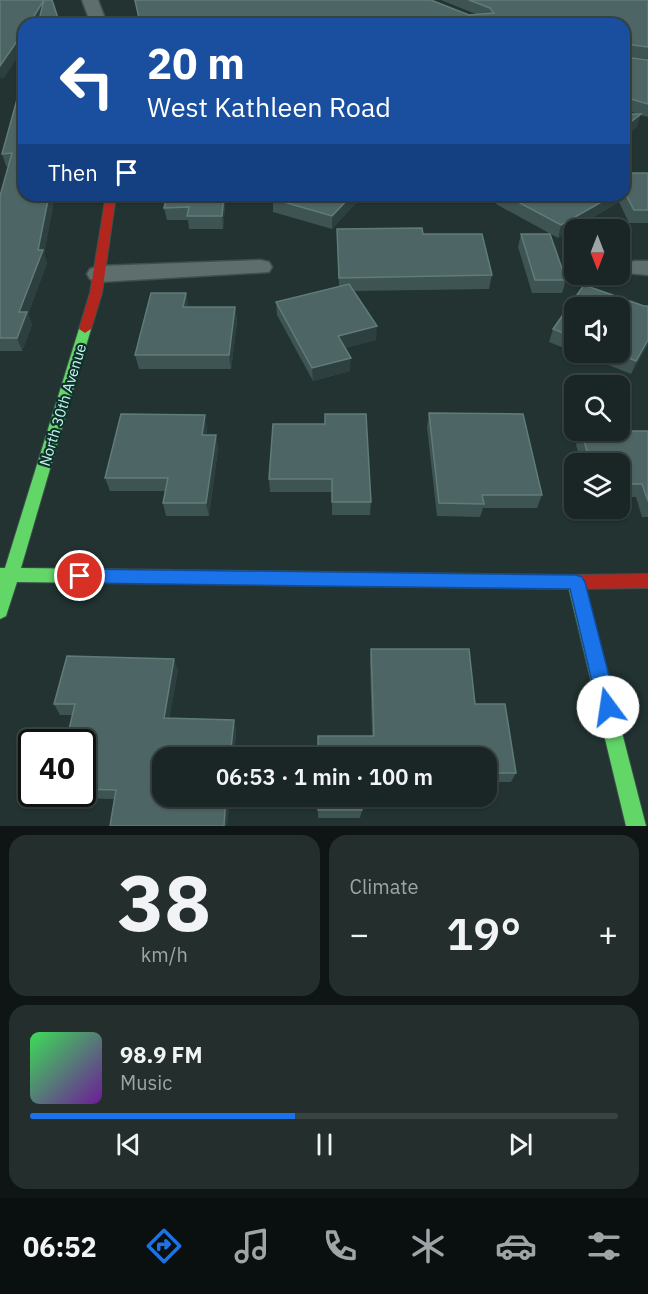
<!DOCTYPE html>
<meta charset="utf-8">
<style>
:root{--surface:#1a2625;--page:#232e2d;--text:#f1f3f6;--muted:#9fa5a7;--line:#384342;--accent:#1a73e8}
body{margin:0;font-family:"IBM Plex Sans",sans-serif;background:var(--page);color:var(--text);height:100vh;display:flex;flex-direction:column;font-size:22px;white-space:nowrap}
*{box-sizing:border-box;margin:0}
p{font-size:20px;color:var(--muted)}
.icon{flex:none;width:33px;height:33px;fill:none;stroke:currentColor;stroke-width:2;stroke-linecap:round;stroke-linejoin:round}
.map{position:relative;height:826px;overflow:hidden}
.sheet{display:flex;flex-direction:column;gap:9px;padding:9px;background:#0e1514;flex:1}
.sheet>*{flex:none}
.banner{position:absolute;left:18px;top:18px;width:612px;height:183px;border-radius:18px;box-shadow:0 2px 4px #0004,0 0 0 2px var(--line);background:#1a4fa0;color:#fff;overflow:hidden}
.needle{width:39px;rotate:180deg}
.buttons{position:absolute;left:564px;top:219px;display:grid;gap:12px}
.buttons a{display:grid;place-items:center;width:66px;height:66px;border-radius:12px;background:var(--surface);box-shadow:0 2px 4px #0004,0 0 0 2px var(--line);font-size:30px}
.speed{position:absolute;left:18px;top:729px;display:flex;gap:12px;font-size:30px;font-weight:700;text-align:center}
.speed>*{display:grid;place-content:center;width:78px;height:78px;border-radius:50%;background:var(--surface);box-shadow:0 2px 4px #0004,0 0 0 2px var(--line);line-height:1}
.speed .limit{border:3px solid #111;border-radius:9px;background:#fff;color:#111}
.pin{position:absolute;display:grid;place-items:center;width:51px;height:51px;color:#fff;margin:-26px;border:3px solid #fff;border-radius:50%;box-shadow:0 2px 6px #0007}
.me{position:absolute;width:66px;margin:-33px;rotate:346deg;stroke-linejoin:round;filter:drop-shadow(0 0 4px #0008)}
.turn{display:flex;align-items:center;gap:21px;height:126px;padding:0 30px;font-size:27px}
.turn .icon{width:78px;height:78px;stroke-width:2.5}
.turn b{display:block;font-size:42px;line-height:51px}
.then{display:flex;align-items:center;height:57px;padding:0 30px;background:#0003;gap:12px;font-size:22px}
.big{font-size:45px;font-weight:600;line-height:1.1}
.sheet .tile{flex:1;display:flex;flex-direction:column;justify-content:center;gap:9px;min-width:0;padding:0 21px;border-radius:18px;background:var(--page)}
.sheet .dial{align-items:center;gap:0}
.dial b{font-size:78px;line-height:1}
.song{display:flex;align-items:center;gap:18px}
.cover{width:72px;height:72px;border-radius:9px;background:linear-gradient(135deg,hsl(130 70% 55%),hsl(280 70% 35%))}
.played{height:6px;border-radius:3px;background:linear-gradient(90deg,var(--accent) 45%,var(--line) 45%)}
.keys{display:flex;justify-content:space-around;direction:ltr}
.heat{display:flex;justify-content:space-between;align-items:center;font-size:33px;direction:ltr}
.sheet .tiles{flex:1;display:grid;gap:9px;grid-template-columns:1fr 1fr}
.tile:last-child{grid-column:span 2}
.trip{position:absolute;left:152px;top:747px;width:345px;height:60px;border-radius:18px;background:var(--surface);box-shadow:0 2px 4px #0004,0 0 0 2px var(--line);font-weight:600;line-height:60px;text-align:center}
.tab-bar{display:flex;height:96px;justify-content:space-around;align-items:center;background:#0a0f0f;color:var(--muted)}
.tab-bar .icon{width:42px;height:42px}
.tab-bar .on{color:var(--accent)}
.tab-bar b{font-size:27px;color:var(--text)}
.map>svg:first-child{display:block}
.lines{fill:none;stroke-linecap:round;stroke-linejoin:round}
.street-casing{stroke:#3e504e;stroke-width:3}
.fast-casing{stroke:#3e504e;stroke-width:2}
.jam-casing{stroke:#3e504e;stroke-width:2}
.street{fill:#5d6e6c;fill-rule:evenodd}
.fast{fill:#63d668;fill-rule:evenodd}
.jam{fill:#b3261e;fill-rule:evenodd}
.wall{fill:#3e5453}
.shaded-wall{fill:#2d403f}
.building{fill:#4d6564;stroke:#607c79;stroke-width:1.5}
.route{fill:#1a73e8;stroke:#114b97;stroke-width:1.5}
.labels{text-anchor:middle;stroke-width:4.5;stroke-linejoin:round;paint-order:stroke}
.street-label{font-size:15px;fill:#c5f5ec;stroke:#0f312c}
</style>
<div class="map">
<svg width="648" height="826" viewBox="0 0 648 826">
<rect width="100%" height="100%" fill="#223331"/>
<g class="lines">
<defs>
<g id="street">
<polygon points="82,0 98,0 107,24 91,24"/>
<polygon points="260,260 269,262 272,267 269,272 99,282 90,279 87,274 90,269 99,266"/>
<polygon points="635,261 648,261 648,275 626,273 623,268 626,263"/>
</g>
<polygon id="fast" points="85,325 91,329 21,568 576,575 582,577 646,826 626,826 569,589 17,582 6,616 0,619 0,568 5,568 79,329"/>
<g id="jam">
<polygon points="106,195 116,195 102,293 91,329 85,333 79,329 90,293"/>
<polygon points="648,574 648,588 568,589 562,587 560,582 562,577 568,575"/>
</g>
</defs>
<use href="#street" class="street-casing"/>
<use href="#fast" class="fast-casing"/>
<use href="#jam" class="jam-casing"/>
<use href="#street" class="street"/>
<use href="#fast" class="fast"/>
<use href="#jam" class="jam"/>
</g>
<g class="wall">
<polygon points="134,0 431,0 469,15 478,15 441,0 648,0 648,59 626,56 626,57 648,60 648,117 640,115 637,127 640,114 624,110 624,24 140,24"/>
<polygon points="24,74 24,195 55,195 44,254 47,263 28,314 32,325 22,351 0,351 0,196 8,166 6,166 2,154"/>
<polygon points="624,173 648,173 648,223 629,223 619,202 558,238 496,204 497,195 624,195"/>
<polygon points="226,195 223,229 189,229 188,220 167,220 164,208"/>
<polygon points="277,195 356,195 356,203 332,229 273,212 273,199"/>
<polygon points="337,229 423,234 492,275 489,289 353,291 376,340 345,348 350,371 313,381 277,315 276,302 339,287"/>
<polygon points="521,234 566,280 562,293 532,293 518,247"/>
<polygon points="584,285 644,306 648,306 648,344 631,374 576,352 620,352 620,308 574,308 574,352 549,342 553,329"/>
<polygon points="186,293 188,307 235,307 237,321 231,369 139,369 135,355"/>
<polygon points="429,413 542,495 537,508 483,508 480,517 437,516 427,427"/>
<polygon points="273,424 371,502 370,515 332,515 332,492 270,492 269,479"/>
<polygon points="207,429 206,435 216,435 218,449 209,516 166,516 163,503 165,491 110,491 105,478"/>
<polygon points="581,431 648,431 648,517 642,517 636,497 620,497 620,464 582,464 576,445"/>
<polygon points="371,649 475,704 516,773 511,782 486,782 486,758 372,736 370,660"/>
<polygon points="178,670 169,718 234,720 236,730 234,758 162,758 162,796 230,796 227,826 110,826 114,799 61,798 58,794 82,794 82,742 72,715 60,715 54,704"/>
<polygon points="318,796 362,810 360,818 318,818"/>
</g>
<g class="shaded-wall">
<polygon points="44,0 38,24 29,24"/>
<polygon points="139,18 143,18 144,24 140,24"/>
<polygon points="24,31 24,47 4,78 0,78 0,66"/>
<polygon points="641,114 637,127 624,137 624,127"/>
<polygon points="49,195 55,195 44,254 47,263 28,314 32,325 22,351 17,338 19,312"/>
<polygon points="224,195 226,195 223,229 222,216"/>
<polygon points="352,195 356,195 356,203 332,229 332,216"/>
<polygon points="614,195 622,195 619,202 558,238 561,225"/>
<polygon points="186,293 188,306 186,321 183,307"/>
<polygon points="235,307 237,321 231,369 229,355"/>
<polygon points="377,326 376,340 338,350 338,336"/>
<polygon points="648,340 648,344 631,374 636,361"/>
<polygon points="351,358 350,371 313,381 312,368"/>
<polygon points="205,415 207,429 205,449 202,435"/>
<polygon points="216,435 218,449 209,516 206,503"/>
<polygon points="174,659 178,670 168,729 164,718"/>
<polygon points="234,720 236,730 234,758 230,758"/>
<polygon points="226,796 230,796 227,826 224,826"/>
</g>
<g class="building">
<polygon points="0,0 52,0 60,24 38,24 44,0 29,24 24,24 24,31 0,66"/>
<polygon points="135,0 431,0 469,15 494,13 490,8 469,0 648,0 648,47 626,44 626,57 648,60 648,104 624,97 624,24 587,24 575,21 570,24 145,24 143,18 139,18"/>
<polygon points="24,74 24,195 49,195 38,250 43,250 19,312 27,312 17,338 0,338 0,196 12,153 2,154"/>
<polygon points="624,114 641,114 624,127"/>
<polygon points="624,173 648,173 648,210 634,210 624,191"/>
<polygon points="167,195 224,195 222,216 187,216 189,207 164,208"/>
<polygon points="277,195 352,195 332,216 273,199"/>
<polygon points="505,195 614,195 561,225"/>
<polygon points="422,228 423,234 482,234 492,275 339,278 337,229"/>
<polygon points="521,234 550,234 566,280 535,280"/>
<polygon points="349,284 377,326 338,336 351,358 312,368 276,302"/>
<polygon points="584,285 644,306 648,306 648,340 636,361 615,352 620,352 620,308 574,308 574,337 553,329"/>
<polygon points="151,293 186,293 183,307 235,307 229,355 135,355"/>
<polygon points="429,413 523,414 542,495 482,495 484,504 439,503"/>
<polygon points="121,414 205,415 202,435 216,435 206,503 163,503 168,478 105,478"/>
<polygon points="325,414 366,414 371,502 332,502 332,479 269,479 273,424 325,424"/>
<polygon points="581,431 648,431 648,501 642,484 620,484 620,464 591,464"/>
<polygon points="371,649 469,649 475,704 505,704 516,773 486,773 486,758 318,758 318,736 374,736"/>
<polygon points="67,656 174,659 164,718 234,720 230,758 162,758 162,796 226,796 224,826 110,826 116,790 82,789 82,742 66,742 75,704 54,704"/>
<polygon points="318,796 361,796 362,810 318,810"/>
</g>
<polygon class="route" points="80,569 576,575 582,577 585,582 617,707 614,713 608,716 601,713 598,707 570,589 80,583 75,581 72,576 75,571"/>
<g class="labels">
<g class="street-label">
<text transform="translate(63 405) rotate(-73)" y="5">North 30th Avenue</text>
</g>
</g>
</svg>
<div class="buttons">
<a><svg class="needle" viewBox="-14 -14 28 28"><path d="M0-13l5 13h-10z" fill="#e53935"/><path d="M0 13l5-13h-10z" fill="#9fa5a7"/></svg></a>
<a><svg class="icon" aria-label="sound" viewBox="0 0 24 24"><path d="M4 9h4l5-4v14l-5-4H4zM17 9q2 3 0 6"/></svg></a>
<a><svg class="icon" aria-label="search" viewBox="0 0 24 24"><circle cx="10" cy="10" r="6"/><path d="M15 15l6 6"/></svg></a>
<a><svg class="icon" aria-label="layers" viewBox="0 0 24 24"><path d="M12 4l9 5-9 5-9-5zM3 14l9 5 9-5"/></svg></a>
</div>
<div class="speed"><div class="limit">40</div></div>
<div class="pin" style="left:80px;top:576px;background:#d93025"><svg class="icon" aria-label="arrive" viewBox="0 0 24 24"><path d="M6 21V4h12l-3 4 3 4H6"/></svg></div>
<svg class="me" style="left:608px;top:707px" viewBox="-20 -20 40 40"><circle r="19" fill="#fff"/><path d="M0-13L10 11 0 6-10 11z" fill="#1a73e8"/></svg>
<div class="trip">06:53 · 1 min · 100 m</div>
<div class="banner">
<div class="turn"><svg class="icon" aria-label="left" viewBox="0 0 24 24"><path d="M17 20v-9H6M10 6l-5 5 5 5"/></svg><div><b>20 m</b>West Kathleen Road</div></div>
<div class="then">Then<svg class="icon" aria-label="arrive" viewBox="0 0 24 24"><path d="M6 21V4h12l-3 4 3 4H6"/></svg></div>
</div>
</div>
<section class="sheet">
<div class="tiles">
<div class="tile dial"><b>38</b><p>km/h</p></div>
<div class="tile"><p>Climate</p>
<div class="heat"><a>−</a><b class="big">19°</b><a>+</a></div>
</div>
<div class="tile">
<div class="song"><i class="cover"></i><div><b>98.9 FM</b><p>Music</p></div></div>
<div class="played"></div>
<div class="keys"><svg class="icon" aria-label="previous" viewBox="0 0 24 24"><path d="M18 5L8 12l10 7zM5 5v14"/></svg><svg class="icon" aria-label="pause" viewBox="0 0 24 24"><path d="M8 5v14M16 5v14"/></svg><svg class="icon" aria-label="next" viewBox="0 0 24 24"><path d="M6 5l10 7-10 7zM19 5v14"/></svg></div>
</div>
</div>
</section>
<nav class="tab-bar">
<b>06:52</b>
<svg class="icon on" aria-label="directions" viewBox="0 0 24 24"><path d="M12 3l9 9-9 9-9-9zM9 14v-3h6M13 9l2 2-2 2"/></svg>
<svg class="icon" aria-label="music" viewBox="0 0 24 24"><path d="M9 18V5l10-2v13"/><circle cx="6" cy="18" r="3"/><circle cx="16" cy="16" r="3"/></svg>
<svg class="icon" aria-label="phone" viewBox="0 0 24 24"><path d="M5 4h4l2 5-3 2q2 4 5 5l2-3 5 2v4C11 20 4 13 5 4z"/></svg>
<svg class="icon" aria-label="climate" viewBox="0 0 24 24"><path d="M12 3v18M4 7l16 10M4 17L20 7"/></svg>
<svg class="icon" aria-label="car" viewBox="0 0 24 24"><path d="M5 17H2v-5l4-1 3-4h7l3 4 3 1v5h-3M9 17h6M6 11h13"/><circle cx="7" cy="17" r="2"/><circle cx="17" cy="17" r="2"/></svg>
<svg class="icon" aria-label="filters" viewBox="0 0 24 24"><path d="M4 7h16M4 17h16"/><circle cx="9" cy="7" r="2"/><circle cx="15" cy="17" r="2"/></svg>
</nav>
